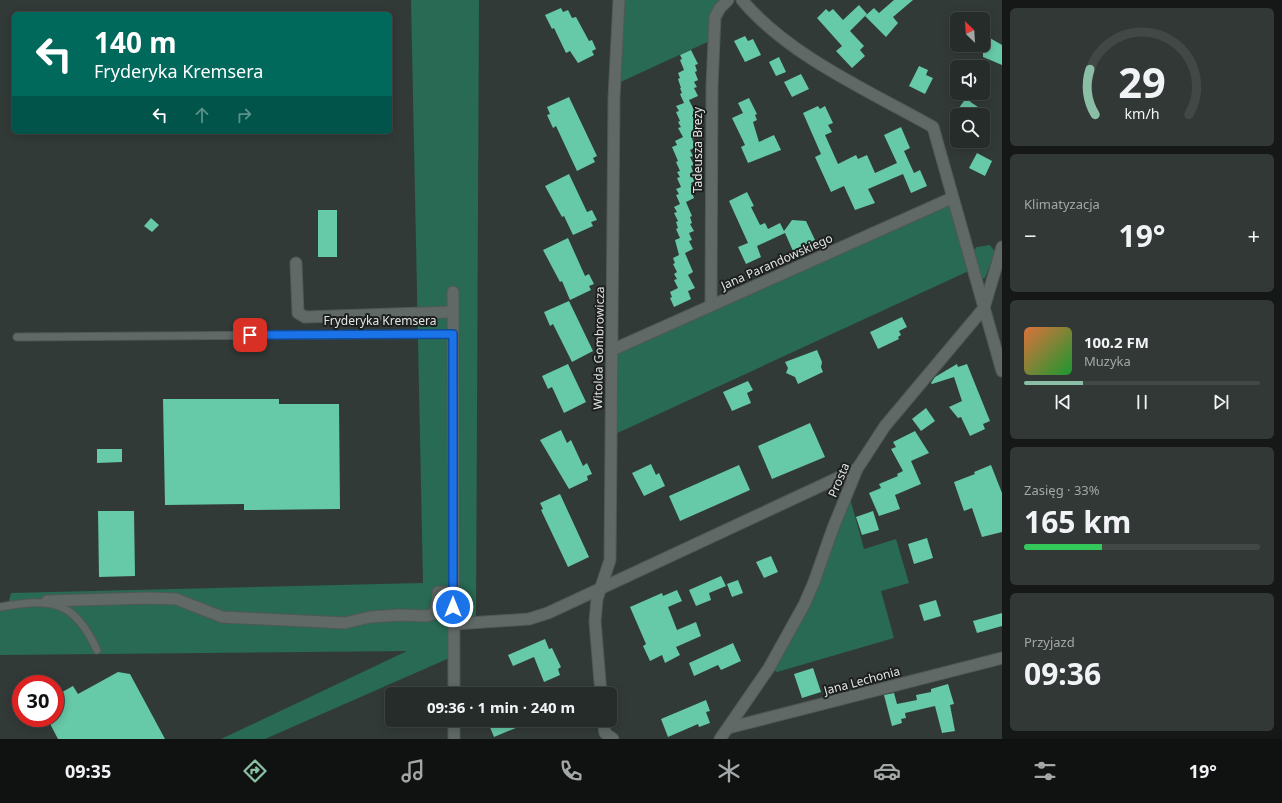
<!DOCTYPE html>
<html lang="pl">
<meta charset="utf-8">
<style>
:root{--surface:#262c29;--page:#323835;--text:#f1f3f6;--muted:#a4a7a8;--line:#424846;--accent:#8abfa5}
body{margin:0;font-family:"Noto Sans",sans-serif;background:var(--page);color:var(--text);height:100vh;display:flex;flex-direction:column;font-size:15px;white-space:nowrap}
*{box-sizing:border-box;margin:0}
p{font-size:13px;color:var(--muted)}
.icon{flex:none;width:22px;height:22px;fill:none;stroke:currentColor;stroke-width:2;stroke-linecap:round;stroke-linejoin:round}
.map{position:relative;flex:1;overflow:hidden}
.details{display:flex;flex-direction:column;gap:8px;padding:8px;background:#151817;width:280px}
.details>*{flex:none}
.guide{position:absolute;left:12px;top:12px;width:380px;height:122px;border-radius:6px;box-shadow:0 2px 10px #0003,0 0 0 1px var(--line);background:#00695c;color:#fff;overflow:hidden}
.needle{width:26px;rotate:335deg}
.fabs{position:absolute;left:950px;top:12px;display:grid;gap:8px}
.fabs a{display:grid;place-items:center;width:40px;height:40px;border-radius:6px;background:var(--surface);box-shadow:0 2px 10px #0003,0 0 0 1px var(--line);font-size:20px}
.speed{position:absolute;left:12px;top:675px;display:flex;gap:8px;font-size:20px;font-weight:700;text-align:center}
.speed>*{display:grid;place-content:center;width:52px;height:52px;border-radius:50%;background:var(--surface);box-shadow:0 2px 10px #0003,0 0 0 1px var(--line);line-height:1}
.speed .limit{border:6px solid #d22;background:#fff;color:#111}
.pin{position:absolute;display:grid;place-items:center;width:34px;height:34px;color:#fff;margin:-17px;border-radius:8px;box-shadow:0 2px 6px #0006}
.me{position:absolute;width:44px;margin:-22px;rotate:0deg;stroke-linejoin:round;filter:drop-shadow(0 0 3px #0008)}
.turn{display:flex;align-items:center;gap:14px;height:84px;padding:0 16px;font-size:18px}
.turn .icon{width:52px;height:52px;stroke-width:2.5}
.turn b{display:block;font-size:28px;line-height:34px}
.lanes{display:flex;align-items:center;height:38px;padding:0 16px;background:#0003;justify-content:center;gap:20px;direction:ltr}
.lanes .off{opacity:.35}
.big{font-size:30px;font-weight:700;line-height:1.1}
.details .tile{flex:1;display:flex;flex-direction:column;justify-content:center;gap:6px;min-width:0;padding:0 14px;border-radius:6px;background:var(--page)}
.details .dial{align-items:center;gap:0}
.dial svg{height:104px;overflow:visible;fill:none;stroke:var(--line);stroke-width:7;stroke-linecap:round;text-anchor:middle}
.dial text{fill:var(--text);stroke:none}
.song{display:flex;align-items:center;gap:12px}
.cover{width:48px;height:48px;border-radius:6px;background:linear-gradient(135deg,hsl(20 70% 55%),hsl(130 70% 35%))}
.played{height:4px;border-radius:2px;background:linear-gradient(90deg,var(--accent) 25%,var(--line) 25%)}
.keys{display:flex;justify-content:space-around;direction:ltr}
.heat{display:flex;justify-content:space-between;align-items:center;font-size:22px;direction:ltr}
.charge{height:6px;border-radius:3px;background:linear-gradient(90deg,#34c759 33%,var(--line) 0)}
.trip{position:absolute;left:385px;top:687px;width:232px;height:40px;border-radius:6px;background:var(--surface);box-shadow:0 2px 10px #0003,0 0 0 1px var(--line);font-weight:700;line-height:40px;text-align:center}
.tab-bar{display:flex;height:64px;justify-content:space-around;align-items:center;background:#0f1210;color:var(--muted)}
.tab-bar .icon{width:28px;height:28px}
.tab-bar .active{color:var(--accent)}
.tab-bar b{font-size:18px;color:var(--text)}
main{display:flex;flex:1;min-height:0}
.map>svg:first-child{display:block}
.green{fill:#286a54}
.building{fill:#66c9a7}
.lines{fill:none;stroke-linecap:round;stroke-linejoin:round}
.service-casing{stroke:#515855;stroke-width:9}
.minor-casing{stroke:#515855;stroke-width:13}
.service{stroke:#606965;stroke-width:7}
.minor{stroke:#606965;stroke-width:11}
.route-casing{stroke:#114b97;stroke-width:10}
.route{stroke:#1a73e8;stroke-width:7}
.labels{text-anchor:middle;stroke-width:4;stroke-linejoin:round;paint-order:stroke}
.street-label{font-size:12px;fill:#e0e5e3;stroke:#1d201f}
</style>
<main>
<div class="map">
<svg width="1002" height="739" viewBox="0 0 1002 739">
<rect width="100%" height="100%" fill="#323a37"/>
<g class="green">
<polygon points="411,0 479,0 476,623 454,625 454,656 265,739 221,739 407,651 0,655 0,611 8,605 11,593 423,583"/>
<polygon points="619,0 728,0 720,8 714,39 614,85"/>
<polygon points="952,198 973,269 611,436 612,350"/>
<polygon points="990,245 995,252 985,278 982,279 974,256 974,250 977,247"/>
<polygon points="848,491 864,549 896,539 909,583 881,591 894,638 777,672 769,668 804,605"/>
</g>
<g class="building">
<polygon points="894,0 913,0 893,17 898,23 886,37 865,16 874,8 879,13"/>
<polygon points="859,5 867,14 850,31 864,46 860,50 865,56 852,68 836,51 842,46 817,18 826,9 829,12 833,9 843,20"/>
<polygon points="561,8 563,12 568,10 572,18 576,17 589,41 592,40 596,49 592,51 594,55 578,63 570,51 566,53 554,28 552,29 545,15"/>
<polygon points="983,34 1002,45 1002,65 983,57"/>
<polygon points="745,36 748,41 753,39 761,55 745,62 734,41"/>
<polygon points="691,50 698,64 695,65 697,71 695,72 698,80 694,82 697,87 694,88 698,96 689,100 696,114 692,115 695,121 693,122 697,131 692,133 695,138 692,139 696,147 690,150 693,156 690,157 694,165 691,166 693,172 691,173 695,181 691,183 693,189 691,190 694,198 686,202 692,216 690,217 692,223 690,224 694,231 689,233 692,240 689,241 693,249 685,253 693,272 688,275 695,288 688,291 691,299 674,307 670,298 672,297 670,292 678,288 674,280 677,279 674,274 677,272 673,264 675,263 673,258 679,255 675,240 680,238 676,229 678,228 676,222 678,221 674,213 677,212 674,207 680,204 676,195 679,194 676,189 681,187 677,178 680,177 677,172 680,171 676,162 678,161 672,147 677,145 675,141 683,137 678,128 681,127 678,122 680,121 676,112 679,111 676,106 684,103 680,94 682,93 680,88 681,88 678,79 680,78 678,73 684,70 680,60 682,59 680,55"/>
<polygon points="779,57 786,72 776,76 769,62"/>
<polygon points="919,66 928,70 926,75 933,78 925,94 909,86"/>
<polygon points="801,74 809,89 792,97 784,82"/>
<polygon points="569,97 597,156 593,158 595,162 577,171 556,126 553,128 547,115 550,114 547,107"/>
<polygon points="749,98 757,114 755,115 757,120 753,122 759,142 774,135 781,150 748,163 741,147 745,145 732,118 743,113 738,103"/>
<polygon points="966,98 972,103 990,115 954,115"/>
<polygon points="818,106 820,109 825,106 833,123 828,125 832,132 825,135 838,164 856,155 858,159 867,155 875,173 897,163 884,135 901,127 910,148 904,151 914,173 920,170 927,186 911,193 903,174 868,189 875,203 855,210 844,186 831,192 815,157 821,154 803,113"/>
<polygon points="977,153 992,161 985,176 969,168"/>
<polygon points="569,174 587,212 592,210 597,220 591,222 593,226 573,235 564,216 562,217 545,186"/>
<polygon points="747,192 754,206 751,207 760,225 765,223 768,229 780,223 784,231 792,220 806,221 815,240 793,251 785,233 757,246 761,257 746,264 738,247 748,243 729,201"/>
<rect x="318" y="210" width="19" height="47"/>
<polygon points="151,218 159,225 152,232 144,226"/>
<polygon points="568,238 585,276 589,274 594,284 589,286 591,290 570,300 562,281 560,282 543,250"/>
<polygon points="569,301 593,351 572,362 553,324 550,326 544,312"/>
<polygon points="902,317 907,327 899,331 901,335 898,337 899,339 878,349 870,332"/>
<polygon points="817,350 822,362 821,367 823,372 798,384 795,377 786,373 788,368 785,362"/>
<polygon points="568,364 586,402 564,413 552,387 548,389 542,376"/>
<polygon points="957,364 958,367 967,364 990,421 983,424 985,429 970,436 961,417 958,418 949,407 962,401 954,377 932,384 931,383 935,377"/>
<polygon points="748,381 753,390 747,393 751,403 732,411 723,392"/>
<polygon points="163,399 279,399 279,404 339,404 340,509 244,510 244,504 165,505"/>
<polygon points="926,408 935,421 921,431 912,419"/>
<polygon points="810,423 825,457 772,479 758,446"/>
<polygon points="561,430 567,443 571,440 583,466 587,463 592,474 587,476 588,480 569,489 540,440"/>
<polygon points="915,431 929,453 911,461 921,484 895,495 900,509 879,516 869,493 881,488 879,484 898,476 897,474 903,471 891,449 896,447 893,442"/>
<polygon points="97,449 122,449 122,462 97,463"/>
<polygon points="651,464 656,475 659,473 665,486 644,496 632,473"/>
<polygon points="739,465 750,490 680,521 669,496"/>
<polygon points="991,465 1002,493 1002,532 982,537 972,508 964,511 954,482 975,474 974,472"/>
<polygon points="560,494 589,557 568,567 541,510 543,509 540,503"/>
<polygon points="98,511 134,511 135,576 99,577"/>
<polygon points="873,511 879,530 862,535 856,517"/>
<polygon points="927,538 933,558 914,564 908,544"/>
<polygon points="771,556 778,572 764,578 756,562"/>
<polygon points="721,576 726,586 709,593 711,600 696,606 689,590"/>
<polygon points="738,580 743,593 732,597 727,584"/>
<polygon points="677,590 682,601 668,607 677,630 696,622 701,636 676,647 680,655 665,663 662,655 650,661 643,646 646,644 630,607 662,593 663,596"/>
<polygon points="936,600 941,616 924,621 919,605"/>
<polygon points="1002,613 1002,626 977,633 973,621"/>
<polygon points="545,639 549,649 552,648 561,667 558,669 560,675 544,682 534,657 513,666 508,655"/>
<polygon points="733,643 741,661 721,670 718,665 694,676 689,663"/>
<polygon points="813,668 821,692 802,698 794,674"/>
<polygon points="118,672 130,674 165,739 58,739 47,718 55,718 55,696 73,686 78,694"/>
<polygon points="948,684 954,704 950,705 955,731 942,733 935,706 905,713 906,718 901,719 902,723 892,726 884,695 894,693 897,704 917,700 916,695 931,692 931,689"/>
<polygon points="706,700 710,711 706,712 710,723 699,727 698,724 668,737 661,719"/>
<polygon points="487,720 535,720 494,737"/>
</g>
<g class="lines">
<defs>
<g id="service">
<polyline points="17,337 453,334"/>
<path d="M0,607C51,598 73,599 97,650"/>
</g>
<g id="minor">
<path d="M742,0C789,56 869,91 933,127L1002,371"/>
<polyline points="296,263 298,313 305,317 453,312"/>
<polyline points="453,292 454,694"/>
<polyline points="711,305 712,86 715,17 720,8 728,0"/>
<polyline points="612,350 952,198"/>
<polyline points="47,601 149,598 176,599 222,617 345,623 370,617 399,615 427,616 436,613 438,592 453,592"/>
<polyline points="454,624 529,619 548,613 857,469"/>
<polyline points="601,694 595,621 597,599 610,560 614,98 619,0"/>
<polyline points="454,720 454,739"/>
<polyline points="603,720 605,733 613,739"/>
<polyline points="728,728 1002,658"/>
<polyline points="720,739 769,668 804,605 814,582 833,528 857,469 885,426 984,308 1002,247"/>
</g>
</defs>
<use href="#service" class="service-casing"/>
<use href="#minor" class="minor-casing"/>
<use href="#service" class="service"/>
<use href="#minor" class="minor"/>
</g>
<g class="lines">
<defs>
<polyline id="route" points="250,335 453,334 453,607"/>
</defs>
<use href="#route" class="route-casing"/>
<use href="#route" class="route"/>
</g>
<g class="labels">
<g class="street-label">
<text transform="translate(698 150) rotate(-90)" y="4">Tadeusza Brezy</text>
<text transform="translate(777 262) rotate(-24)" y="4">Jana Parandowskiego</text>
<text x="380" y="325">Fryderyka Kremsera</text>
<text transform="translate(599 348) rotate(-89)" y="4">Witolda Gombrowicza</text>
<text transform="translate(839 480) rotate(-67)" y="4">Prosta</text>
<text transform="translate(862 681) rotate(-15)" y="4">Jana Lechonia</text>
</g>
</g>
</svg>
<div class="fabs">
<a><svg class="needle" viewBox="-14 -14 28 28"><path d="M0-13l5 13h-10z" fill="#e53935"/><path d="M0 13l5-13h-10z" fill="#a4a7a8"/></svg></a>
<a><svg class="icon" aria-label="sound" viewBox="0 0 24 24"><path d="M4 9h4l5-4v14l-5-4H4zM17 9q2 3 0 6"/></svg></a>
<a><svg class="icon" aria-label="search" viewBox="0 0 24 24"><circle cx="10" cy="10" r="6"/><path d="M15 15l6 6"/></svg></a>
</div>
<div class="speed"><div class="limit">30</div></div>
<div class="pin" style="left:250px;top:335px;background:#d93025"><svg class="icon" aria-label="arrive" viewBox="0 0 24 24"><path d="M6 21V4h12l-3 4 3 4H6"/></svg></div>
<svg class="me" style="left:453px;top:607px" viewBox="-20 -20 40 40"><circle r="17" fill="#1a73e8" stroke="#fff" stroke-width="3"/><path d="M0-11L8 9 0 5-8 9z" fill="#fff"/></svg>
<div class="trip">09:36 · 1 min · 240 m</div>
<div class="guide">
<div class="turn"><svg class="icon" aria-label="left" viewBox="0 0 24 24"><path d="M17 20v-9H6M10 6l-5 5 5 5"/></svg><div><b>140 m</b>Fryderyka Kremsera</div></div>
<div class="lanes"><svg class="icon" aria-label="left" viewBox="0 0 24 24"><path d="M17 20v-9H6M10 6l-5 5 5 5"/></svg><svg class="icon off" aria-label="ahead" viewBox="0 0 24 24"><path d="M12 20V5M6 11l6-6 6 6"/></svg><svg class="icon off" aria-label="right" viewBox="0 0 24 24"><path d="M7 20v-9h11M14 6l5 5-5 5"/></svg></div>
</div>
</div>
<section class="details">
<div class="tile dial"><svg viewBox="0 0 100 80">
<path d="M14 69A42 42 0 1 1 86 69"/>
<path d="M14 69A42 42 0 0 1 10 34" stroke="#8abfa5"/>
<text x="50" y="56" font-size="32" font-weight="700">29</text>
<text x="50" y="72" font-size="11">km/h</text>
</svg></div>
<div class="tile"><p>Klimatyzacja</p>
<div class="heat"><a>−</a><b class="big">19°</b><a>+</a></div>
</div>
<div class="tile">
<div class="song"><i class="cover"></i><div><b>100.2 FM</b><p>Muzyka</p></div></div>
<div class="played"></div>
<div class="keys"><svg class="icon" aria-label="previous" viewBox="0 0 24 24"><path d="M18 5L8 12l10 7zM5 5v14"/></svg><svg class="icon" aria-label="pause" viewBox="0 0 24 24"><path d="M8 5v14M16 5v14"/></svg><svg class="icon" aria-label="next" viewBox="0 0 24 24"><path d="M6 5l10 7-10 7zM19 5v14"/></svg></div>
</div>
<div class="tile"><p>Zasięg · 33%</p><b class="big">165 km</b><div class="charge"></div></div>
<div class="tile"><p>Przyjazd</p><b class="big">09:36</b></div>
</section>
</main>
<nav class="tab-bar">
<b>09:35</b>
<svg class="icon active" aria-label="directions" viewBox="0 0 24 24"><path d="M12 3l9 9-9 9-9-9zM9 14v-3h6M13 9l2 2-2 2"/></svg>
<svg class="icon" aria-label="music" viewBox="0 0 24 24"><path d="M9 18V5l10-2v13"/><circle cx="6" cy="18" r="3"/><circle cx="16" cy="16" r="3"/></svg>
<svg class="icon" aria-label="phone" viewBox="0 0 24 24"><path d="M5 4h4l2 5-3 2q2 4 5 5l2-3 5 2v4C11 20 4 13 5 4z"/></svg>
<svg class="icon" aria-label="climate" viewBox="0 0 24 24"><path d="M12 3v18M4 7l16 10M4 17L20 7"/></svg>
<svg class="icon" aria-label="car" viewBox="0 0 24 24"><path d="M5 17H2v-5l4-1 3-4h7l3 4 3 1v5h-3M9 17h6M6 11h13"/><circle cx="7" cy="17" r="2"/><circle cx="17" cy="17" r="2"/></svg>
<svg class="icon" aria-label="filters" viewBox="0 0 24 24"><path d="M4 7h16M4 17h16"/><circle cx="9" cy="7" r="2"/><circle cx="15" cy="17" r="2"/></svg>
<b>19°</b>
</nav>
